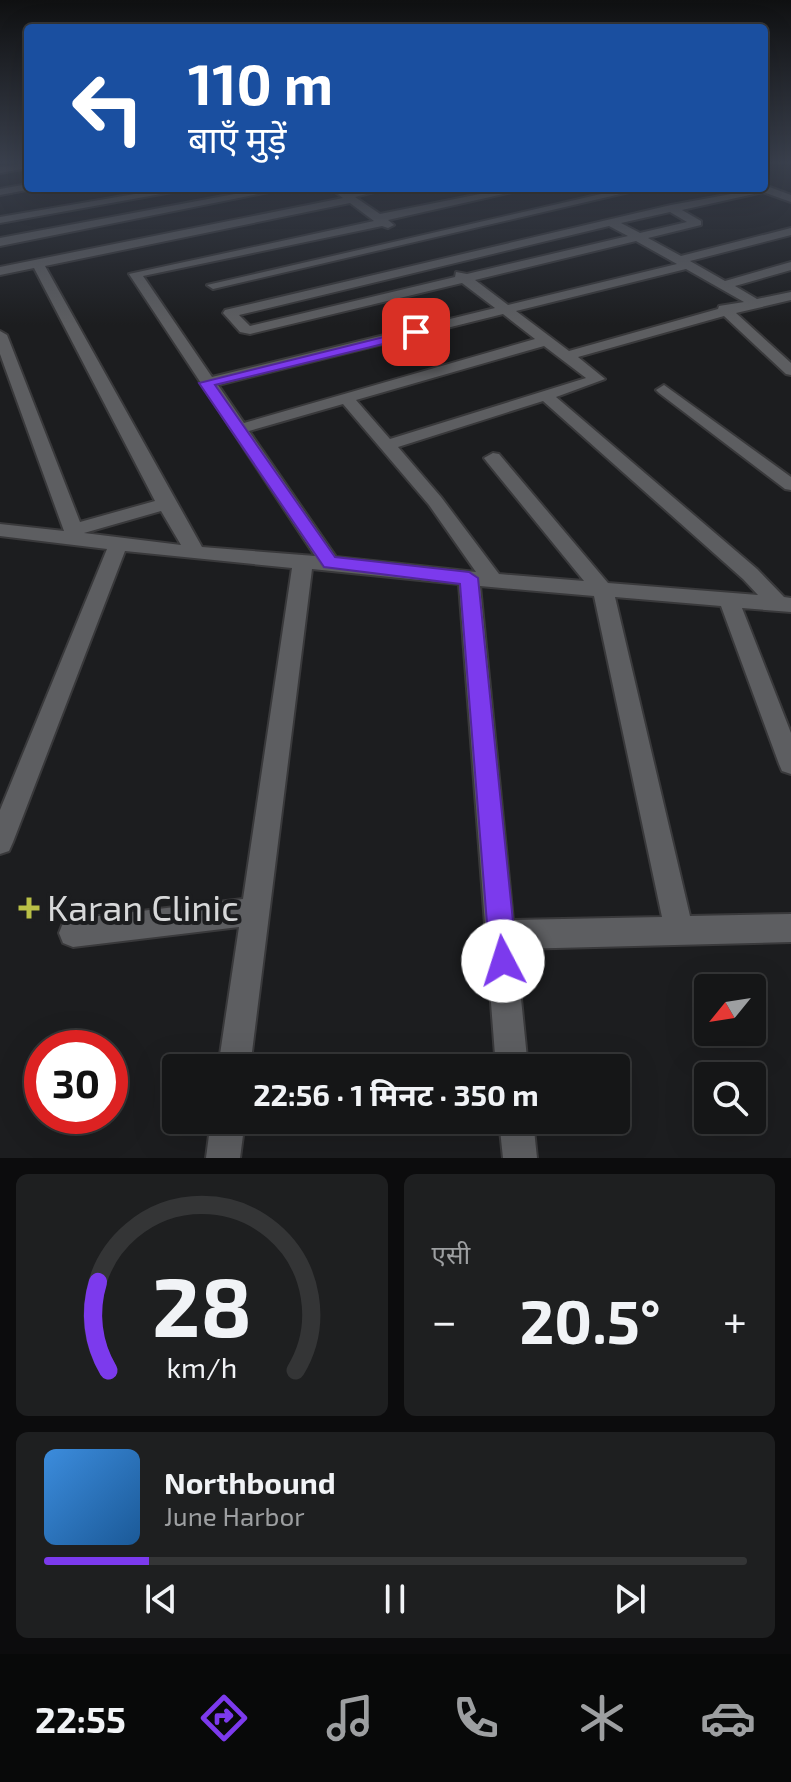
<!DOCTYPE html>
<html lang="hi">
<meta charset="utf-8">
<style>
:root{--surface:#151617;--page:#1e1f20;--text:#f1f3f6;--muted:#9d9fa1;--line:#343536;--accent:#7c3aed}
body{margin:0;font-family:"Exo 2","Noto Sans Devanagari",sans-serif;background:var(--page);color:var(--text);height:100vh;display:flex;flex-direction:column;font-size:30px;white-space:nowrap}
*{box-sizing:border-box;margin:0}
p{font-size:26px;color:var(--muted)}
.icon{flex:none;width:44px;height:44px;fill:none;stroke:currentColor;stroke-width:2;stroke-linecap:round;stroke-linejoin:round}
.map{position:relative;height:1158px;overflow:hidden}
.side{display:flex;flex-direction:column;gap:16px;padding:16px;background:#0c0c0d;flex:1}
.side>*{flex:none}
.hud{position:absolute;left:24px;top:24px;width:744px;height:168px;border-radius:8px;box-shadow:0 8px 32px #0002,0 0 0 2px var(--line);background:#1a4fa0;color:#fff;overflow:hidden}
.needle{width:52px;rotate:240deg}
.buttons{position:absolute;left:694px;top:974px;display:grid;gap:16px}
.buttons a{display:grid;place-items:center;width:72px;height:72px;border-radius:8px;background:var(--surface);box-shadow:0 8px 32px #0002,0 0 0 2px var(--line);font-size:40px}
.speed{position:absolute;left:24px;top:1030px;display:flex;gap:16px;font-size:40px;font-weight:700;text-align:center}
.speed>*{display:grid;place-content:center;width:104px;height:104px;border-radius:50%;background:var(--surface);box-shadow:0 8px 32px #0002,0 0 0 2px var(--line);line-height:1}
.speed .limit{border:12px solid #d22;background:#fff;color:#111}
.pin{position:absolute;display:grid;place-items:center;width:68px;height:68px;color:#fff;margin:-34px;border-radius:16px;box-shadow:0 4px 12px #0006}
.me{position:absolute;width:88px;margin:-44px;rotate:355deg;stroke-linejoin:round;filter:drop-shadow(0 0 6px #0008)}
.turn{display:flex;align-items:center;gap:28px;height:168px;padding:0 32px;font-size:36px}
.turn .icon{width:104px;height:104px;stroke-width:2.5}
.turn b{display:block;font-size:56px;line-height:68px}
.big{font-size:60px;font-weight:700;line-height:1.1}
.side .tile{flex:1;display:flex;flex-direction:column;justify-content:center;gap:12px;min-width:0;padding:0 28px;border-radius:12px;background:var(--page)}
.side .dial{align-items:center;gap:0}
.dial svg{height:208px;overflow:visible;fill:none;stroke:var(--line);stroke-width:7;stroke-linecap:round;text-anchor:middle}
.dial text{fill:var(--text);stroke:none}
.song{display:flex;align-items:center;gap:24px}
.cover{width:96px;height:96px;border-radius:12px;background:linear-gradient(135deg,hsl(210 70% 55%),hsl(210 70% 35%))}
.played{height:8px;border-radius:4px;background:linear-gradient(90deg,var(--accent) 15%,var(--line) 15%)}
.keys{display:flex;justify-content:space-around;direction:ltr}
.heat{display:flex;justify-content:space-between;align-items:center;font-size:44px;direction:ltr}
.side .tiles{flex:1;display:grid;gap:16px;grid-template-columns:1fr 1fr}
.tile:last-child{grid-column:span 2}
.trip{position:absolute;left:162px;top:1054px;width:468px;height:80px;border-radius:8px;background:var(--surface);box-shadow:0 8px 32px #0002,0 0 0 2px var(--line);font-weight:700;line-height:80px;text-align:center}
.tab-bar{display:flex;height:128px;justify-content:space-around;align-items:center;background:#080909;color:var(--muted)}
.tab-bar .icon{width:56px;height:56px}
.tab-bar .selected{color:var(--accent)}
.tab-bar b{font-size:36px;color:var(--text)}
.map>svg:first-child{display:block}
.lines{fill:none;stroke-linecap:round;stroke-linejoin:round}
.street-casing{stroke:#39393b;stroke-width:4}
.street{fill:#5d5e61;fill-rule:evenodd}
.route{fill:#7c3aed;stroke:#51269a;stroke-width:2}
.poi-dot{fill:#b9c046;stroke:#1c1d1f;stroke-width:3}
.labels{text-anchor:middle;stroke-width:8;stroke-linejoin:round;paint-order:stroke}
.near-poi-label{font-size:36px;fill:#d7d8d9;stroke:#1c1d1f;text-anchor:start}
</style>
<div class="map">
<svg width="791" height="1158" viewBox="0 0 791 1158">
<rect width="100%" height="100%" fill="#1c1d1f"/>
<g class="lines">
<defs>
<g id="street">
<polygon points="28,163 28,168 0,173 0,167"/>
<polygon points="28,184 32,189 0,195 0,189"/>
<path d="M764,185L791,195V202L763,192L682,210L701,221V225L648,238L681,256L791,228V235L690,261L725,281L791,262V270L735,286L757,299L791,292V300L736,313L791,363V375L786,374L724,316L578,357L605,379L556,397L757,569L784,597L791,598V612L742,608L791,733V774L782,771L779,764L721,606L615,597L690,916L791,914V942L516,949L528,1068H496L459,584L312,569L250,1068H218L239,927L73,947L63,943L59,933L63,923L73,919L243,899L292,568L125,551L13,842L9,851L0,854V810L107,549L0,536V524L64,531L0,354V331L7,335L80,522L155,501L34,268L0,275V267L343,198L330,188H342L348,192L389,188L355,197L380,214L510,188H530L388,220L394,225L388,228L382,226L143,276L212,377L495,308L462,283L250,334L240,332L223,313L225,310L671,205L764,188ZM350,203L374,221L129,274L315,556L202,547L45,266ZM670,212L687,222L640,233L621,223ZM609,226L628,236L467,274L456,272L455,277L250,326L239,315ZM636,241L677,264L508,305L475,280ZM686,269L744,302L719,306L718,309L569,351L516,311ZM503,314L535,339L244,423L218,385ZM544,346L586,378L390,439L356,400ZM543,401L743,579L758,595L608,583L499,454L493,453L484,458L487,462L584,581L499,574L441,497L398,447ZM343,404L429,505L476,572L336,557L249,431ZM161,511L181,545L84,533ZM480,586L594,596L662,917L513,920Z"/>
<polygon points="170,188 194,188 0,223 0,217"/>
<polygon points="266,188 288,188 0,246 0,238"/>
<polygon points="566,188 555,192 550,189 550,188"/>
<polygon points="627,188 646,188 213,289 207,285"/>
<polygon points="664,385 791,477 791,490 785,489 659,393 656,390"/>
<polygon points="211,1120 245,1120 240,1158 206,1158"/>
<polygon points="499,1120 533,1120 537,1158 503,1158"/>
</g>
</defs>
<use href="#street" class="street-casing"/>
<use href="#street" class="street"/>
</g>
<linearGradient id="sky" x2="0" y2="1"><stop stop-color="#0f1011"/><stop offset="0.5" stop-color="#3a404d"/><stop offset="1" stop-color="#3a404d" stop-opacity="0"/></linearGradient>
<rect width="791" height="325" fill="url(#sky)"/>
<polygon class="route" points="416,329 420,330 420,335 215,385 335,557 469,572 478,578 517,961 513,971 503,975 494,971 490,961 460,584 324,567 199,383"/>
<path class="poi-dot" d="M25 896h8v8h8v8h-8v8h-8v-8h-8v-8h8z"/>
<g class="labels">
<g class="near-poi-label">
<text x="47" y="921">Karan Clinic</text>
</g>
</g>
</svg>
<div class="buttons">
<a><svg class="needle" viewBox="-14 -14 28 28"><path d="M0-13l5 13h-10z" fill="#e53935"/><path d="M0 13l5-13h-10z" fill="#9d9fa1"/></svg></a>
<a><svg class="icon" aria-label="search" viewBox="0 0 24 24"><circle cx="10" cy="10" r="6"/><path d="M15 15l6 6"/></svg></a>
</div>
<div class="speed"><div class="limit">30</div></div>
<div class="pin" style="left:416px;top:332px;background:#d93025"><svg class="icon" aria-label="arrive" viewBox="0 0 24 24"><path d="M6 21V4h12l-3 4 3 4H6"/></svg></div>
<svg class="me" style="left:503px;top:961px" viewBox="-20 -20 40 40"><circle r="19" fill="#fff"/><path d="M0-13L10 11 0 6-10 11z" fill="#7c3aed"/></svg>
<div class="trip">22:56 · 1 मिनट · 350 m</div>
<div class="hud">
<div class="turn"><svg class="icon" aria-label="left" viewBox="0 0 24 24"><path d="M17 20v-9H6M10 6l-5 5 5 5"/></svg><div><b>110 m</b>बाएँ मुड़ें</div></div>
</div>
</div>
<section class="side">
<div class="tiles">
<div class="tile dial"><svg viewBox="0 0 100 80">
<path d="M14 69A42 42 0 1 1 86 69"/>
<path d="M14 69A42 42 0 0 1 10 35" stroke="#7c3aed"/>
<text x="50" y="56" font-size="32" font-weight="700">28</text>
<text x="50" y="72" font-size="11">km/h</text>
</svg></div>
<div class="tile"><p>एसी</p>
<div class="heat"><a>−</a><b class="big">20.5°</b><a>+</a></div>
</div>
<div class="tile">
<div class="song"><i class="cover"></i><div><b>Northbound</b><p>June Harbor</p></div></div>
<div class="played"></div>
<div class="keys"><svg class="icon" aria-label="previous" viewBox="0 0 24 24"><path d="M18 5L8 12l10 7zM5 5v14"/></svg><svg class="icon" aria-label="pause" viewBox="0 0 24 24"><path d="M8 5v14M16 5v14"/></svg><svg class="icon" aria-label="next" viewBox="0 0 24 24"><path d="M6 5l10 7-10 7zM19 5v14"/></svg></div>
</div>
</div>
</section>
<nav class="tab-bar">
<b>22:55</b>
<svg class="icon selected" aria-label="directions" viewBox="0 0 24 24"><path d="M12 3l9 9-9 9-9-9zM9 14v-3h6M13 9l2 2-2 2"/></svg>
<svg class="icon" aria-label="music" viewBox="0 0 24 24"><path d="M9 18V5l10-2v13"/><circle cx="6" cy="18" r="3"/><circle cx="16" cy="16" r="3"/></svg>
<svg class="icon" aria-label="phone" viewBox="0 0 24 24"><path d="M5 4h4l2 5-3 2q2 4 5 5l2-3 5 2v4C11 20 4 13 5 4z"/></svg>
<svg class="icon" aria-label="climate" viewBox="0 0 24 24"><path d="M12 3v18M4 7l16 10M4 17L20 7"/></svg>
<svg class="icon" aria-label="car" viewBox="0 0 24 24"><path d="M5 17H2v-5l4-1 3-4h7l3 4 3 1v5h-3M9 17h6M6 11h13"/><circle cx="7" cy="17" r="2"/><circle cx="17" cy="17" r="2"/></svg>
</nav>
